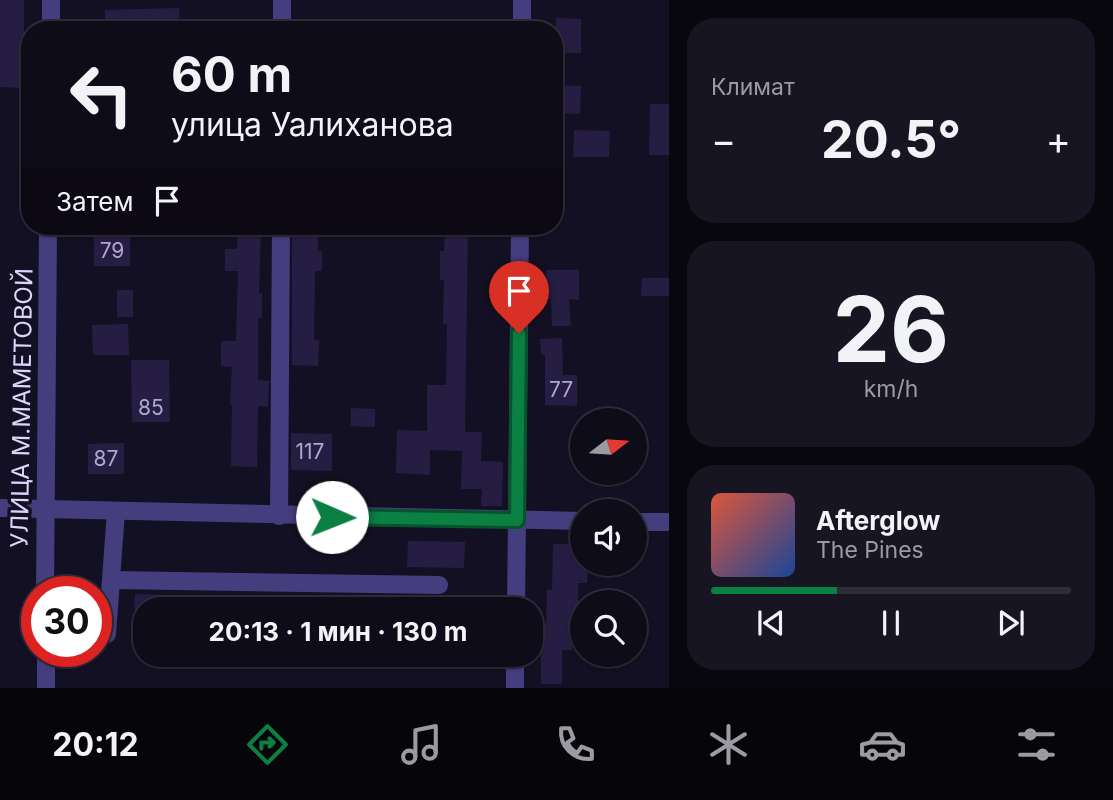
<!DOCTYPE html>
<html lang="ru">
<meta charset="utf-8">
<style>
:root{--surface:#0f0c1a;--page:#181523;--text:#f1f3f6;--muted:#9b9ba2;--line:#2f2c39;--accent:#0b8043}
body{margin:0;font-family:Inter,sans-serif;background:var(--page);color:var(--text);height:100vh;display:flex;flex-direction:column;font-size:26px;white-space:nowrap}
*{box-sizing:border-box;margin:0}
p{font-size:23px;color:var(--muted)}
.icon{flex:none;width:38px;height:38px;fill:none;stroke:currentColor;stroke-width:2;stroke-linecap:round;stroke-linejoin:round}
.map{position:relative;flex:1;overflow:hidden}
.details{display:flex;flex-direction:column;gap:18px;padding:18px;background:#08070e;width:444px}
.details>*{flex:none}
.hud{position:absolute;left:21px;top:21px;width:542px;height:214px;border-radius:28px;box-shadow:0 2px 5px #0004,0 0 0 2px var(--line);background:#0f0c1a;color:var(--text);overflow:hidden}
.needle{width:46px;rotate:73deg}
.tools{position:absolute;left:570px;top:408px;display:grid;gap:14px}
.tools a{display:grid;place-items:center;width:77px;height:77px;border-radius:50%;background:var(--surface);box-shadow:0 2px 5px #0004,0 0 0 2px var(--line);font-size:35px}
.speed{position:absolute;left:21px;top:576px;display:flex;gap:14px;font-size:35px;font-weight:700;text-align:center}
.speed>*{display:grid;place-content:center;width:91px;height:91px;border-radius:50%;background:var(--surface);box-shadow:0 2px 5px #0004,0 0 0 2px var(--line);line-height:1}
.speed .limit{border:10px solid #d22;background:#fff;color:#111}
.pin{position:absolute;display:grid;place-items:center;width:60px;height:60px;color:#fff;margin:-72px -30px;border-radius:50% 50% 50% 0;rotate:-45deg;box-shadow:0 0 7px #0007}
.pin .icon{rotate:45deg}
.me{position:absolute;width:77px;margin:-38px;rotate:91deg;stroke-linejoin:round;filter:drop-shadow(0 0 5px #0008)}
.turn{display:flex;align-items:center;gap:24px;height:147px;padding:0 35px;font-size:32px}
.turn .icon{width:91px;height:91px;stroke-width:2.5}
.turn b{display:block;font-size:49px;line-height:60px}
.then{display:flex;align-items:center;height:66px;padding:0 35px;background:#0003;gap:14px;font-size:26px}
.big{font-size:52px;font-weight:700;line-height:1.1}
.details .card{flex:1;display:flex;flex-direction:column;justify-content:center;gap:10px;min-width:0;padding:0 24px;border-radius:28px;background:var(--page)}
.details .dial{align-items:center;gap:0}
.dial b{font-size:91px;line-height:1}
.song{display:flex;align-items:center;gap:21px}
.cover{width:84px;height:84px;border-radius:10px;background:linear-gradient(135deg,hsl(10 70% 55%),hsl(220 70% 35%))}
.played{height:7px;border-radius:4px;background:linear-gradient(90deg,var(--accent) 35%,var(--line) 35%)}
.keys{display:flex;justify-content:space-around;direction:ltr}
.heat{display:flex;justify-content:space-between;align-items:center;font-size:38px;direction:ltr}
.trip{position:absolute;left:133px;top:597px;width:410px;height:70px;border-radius:28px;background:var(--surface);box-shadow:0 2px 5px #0004,0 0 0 2px var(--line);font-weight:700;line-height:70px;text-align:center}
.menu{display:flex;height:112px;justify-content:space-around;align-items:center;background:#06050a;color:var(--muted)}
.menu .icon{width:49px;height:49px}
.menu .on{color:var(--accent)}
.menu b{font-size:32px;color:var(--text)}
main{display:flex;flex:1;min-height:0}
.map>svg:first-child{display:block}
.building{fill:#261d42}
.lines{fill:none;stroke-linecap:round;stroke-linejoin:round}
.minor{stroke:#443e7e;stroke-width:18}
.route-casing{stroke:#07532c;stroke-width:18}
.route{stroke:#0b8043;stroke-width:12}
.labels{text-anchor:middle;stroke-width:7;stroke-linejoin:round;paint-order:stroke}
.number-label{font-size:21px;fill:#aea7ce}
.street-label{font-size:24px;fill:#dbd5fc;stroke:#141023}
</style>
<main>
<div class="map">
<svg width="669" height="688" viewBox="0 0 669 688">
<rect width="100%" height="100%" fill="#141023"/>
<g class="building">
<polygon points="0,0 24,0 24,88 0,87"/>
<polygon points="179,8 180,30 105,30 105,10"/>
<polygon points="556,18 581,19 581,53 556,53"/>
<polygon points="558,85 581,86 580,114 557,113"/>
<polygon points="650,104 669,104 669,155 649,155"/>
<polygon points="574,130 610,131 609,157 573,157"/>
<polygon points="238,226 261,226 259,293 262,293 262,318 258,318 258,380 269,381 268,407 258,406 257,467 231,466 232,405 230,405 232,367 221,366 221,341 236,341 238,271 225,271 225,249 237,249"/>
<polygon points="292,226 318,226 318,251 322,251 322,271 315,271 314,340 319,340 318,366 292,365"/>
<polygon points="445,226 468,226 465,432 482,432 481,461 503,462 502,506 481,506 482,489 461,489 462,451 430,450 430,475 396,473 397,430 427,431 427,385 446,385 447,324 443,324 444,280 440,280 440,251 444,251"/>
<polygon points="130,235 130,266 94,266 94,236"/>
<polygon points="546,270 579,270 579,300 569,299 571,326 552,326 551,299 546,299"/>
<polygon points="642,278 669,278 669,296 641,296"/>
<rect x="117" y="290" width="16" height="27"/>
<polygon points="128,324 129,355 93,355 92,325"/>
<polygon points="562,338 563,375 577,375 577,406 545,405 545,355 541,355 540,339"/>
<polygon points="131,360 169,360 170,422 132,422"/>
<polygon points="351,408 375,409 375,427 351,426"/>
<polygon points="291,433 332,434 332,471 291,470"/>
<polygon points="124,443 124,474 88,474 88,444"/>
<polygon points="408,541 465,542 464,568 407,567"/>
<polygon points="553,544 583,544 583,564 588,564 587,583 578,583 578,617 573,617 572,650 562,650 562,684 541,684 541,623 546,623 547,590 552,590"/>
<polygon points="135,594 205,596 205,609 134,609"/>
</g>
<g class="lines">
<g class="minor">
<polyline points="51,30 51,0"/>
<polyline points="282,30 282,0"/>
<polyline points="522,30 522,0"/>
<polyline points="0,508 583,521"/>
<polyline points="279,516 281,226"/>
<polyline points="635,522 669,522"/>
<polyline points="113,580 439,585"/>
<polyline points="45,592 48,226"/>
<polyline points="516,609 520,226"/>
<polyline points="107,634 116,511"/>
<polyline points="46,651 46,688"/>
<polyline points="515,688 515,654"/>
</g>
</g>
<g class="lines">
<defs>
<polyline id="route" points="332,517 517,520 519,333"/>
</defs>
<use href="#route" class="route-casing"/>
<use href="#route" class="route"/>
</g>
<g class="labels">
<g class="number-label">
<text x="112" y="258">79</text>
<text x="561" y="397">77</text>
<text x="151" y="415">85</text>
<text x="310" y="459">117</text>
<text x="106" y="466">87</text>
</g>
<g class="street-label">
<text transform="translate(22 408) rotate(-89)" y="8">УЛИЦА М.МАМЕТОВОЙ</text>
</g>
</g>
</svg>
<div class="tools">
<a><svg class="needle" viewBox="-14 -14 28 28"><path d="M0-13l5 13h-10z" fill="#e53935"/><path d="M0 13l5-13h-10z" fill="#9b9ba2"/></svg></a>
<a><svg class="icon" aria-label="sound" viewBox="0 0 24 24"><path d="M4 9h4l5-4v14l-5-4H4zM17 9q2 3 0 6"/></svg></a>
<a><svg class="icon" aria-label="search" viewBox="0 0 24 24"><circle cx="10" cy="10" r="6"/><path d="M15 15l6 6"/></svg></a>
</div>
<div class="speed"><div class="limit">30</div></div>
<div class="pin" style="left:519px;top:333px;background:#d93025"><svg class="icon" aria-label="arrive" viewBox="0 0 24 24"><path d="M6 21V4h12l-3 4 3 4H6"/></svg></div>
<svg class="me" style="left:332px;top:517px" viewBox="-20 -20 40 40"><circle r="19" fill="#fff"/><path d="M0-13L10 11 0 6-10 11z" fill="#0b8043"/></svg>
<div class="trip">20:13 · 1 мин · 130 m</div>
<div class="hud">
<div class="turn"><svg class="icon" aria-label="left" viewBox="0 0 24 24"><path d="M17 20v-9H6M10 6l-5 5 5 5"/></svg><div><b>60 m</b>улица Уалиханова</div></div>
<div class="then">Затем<svg class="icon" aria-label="arrive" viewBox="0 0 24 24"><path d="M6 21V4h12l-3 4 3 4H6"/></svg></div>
</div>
</div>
<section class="details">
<div class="card"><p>Климат</p>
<div class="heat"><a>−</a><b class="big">20.5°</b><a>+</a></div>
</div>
<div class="card dial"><b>26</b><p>km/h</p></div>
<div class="card">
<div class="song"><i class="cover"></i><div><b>Afterglow</b><p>The Pines</p></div></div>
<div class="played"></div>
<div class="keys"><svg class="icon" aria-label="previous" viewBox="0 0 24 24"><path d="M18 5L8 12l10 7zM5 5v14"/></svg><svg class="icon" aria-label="pause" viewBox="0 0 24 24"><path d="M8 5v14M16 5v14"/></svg><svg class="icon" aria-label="next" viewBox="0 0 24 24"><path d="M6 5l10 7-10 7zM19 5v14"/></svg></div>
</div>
</section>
</main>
<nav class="menu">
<b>20:12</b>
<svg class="icon on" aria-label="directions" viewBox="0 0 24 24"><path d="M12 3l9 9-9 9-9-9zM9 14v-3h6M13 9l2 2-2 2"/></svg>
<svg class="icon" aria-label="music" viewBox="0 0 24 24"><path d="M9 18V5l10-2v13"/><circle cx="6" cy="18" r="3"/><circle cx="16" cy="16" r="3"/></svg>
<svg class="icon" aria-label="phone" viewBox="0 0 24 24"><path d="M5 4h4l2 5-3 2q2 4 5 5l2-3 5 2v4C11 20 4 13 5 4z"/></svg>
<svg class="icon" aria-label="climate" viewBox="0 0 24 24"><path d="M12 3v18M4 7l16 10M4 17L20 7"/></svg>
<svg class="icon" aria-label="car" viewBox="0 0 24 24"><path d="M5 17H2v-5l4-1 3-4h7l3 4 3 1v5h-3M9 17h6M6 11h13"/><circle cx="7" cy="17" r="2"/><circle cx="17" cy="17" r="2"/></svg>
<svg class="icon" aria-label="filters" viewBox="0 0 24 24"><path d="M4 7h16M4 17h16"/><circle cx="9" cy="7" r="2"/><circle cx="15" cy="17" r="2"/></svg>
</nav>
